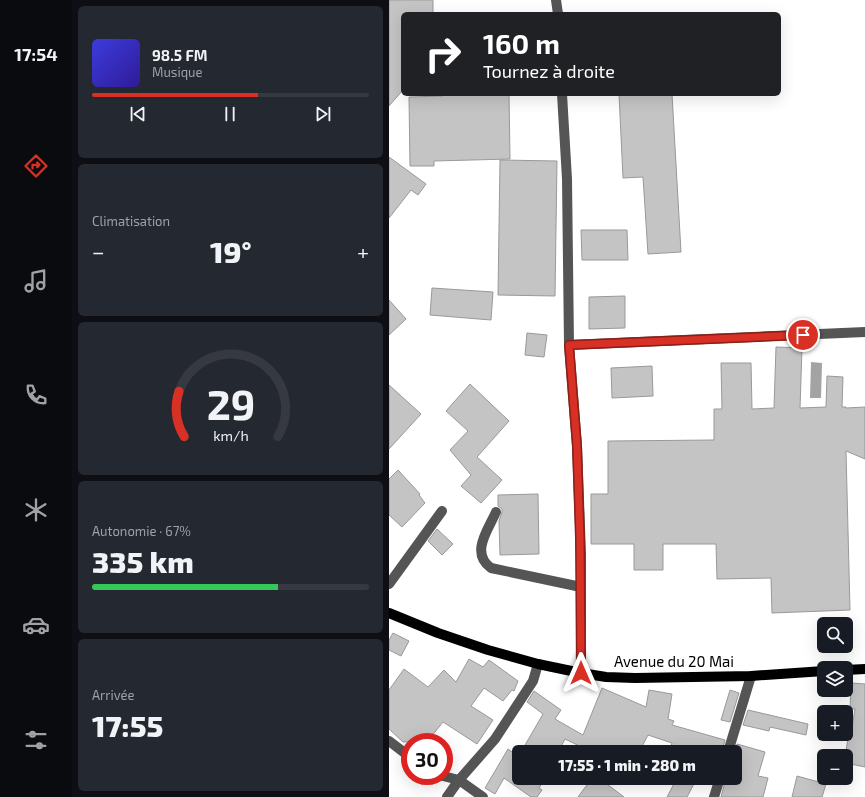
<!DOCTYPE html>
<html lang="fr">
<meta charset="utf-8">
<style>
:root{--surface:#171b24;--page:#242831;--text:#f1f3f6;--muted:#9ea1a6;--line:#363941;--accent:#d93025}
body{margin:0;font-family:"Exo 2",sans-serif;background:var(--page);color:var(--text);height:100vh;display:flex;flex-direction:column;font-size:15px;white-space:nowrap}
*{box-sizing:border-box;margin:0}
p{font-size:13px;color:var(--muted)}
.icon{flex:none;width:22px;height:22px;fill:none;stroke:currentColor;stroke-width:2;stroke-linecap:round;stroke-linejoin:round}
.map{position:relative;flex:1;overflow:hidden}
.details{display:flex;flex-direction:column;gap:6px;padding:6px;background:#0d0f14;width:317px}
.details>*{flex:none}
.hud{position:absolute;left:12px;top:12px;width:380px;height:84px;border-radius:6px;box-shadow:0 4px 16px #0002;background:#202124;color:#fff;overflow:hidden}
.controls{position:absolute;left:428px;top:617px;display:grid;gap:8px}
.controls a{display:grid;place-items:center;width:36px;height:36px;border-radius:6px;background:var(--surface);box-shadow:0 4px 16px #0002;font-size:20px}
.speed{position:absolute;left:12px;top:733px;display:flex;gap:8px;font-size:20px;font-weight:700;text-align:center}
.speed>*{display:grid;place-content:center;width:52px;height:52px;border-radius:50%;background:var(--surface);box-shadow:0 4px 16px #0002;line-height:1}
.speed .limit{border:6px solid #d22;background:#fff;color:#111}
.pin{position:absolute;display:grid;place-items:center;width:34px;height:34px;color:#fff;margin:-17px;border:2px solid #fff;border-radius:50%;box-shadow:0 1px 4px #0007}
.me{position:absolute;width:44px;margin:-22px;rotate:0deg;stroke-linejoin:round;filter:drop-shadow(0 0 3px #0008)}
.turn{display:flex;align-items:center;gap:14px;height:84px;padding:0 16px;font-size:18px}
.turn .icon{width:52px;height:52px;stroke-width:2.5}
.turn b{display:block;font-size:28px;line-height:34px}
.big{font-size:30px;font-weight:800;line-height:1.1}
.details .card{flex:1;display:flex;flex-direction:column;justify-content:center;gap:6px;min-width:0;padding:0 14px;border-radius:6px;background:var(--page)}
.details .dial{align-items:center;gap:0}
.dial svg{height:104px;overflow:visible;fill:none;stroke:var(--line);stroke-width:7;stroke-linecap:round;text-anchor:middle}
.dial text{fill:var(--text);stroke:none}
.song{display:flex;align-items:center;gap:12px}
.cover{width:48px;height:48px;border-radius:6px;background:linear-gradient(135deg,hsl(240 70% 55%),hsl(250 70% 35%))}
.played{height:4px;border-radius:2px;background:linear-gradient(90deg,var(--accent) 60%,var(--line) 60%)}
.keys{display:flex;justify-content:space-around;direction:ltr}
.heat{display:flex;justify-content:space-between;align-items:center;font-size:22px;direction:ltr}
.charge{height:6px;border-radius:3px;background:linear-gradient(90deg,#34c759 67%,var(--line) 0)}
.trip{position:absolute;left:123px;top:745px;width:230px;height:40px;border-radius:6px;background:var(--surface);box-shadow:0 4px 16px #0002;font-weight:800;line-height:40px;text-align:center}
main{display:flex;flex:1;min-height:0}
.menu{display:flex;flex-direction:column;width:72px;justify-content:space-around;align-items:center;background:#090b0e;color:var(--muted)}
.menu .icon{width:28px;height:28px}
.menu .selected{color:var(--accent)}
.menu b{font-size:18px;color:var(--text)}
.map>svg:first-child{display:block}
.water{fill:#a3a3a3}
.building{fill:#c4c4c4;stroke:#999}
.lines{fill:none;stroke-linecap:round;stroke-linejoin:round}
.minor{stroke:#555;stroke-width:10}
.major{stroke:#000;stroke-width:10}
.route-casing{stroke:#8d1f18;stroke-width:10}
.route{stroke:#d93025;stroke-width:7}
.labels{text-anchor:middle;stroke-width:3;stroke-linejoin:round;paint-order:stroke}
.street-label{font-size:15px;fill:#000;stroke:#fff}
</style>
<main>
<nav class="menu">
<b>17:54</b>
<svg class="icon selected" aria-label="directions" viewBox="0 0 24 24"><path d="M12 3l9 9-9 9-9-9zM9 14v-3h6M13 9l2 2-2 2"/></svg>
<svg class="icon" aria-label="music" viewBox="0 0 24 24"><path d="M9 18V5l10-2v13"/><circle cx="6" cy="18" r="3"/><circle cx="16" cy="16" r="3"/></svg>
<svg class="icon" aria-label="phone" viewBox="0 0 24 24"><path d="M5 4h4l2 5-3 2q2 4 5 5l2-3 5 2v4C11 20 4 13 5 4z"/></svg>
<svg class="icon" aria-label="climate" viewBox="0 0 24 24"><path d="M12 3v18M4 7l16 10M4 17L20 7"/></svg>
<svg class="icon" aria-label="car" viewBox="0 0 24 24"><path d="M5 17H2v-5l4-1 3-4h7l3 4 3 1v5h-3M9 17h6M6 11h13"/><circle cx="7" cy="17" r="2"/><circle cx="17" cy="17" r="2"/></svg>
<svg class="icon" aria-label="filters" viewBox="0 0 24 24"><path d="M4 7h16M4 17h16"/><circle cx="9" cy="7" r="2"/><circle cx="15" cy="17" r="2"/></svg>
</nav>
<section class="details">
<div class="card">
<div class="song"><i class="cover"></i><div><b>98.5 FM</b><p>Musique</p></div></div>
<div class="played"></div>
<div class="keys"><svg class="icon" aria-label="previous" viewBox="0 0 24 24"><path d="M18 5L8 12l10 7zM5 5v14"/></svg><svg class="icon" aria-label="pause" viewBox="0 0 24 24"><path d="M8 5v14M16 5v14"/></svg><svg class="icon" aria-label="next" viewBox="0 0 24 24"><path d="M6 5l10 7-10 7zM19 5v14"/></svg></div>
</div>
<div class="card"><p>Climatisation</p>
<div class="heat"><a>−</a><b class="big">19°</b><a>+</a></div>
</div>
<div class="card dial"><svg viewBox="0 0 100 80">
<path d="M14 69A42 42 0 1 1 86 69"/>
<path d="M14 69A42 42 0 0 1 10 34" stroke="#d93025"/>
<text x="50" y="56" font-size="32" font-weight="700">29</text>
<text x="50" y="72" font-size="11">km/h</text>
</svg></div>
<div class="card"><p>Autonomie · 67%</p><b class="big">335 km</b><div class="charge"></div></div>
<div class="card"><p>Arrivée</p><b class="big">17:55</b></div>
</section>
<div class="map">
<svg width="476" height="797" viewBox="0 0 476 797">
<rect width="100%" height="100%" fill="#fff"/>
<polygon class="water" points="422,362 433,363 432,398 421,398"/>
<g class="building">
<polygon points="0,0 44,0 44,14 14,14 14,90 0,106"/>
<polygon points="54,94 120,94 121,159 45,161 45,166 21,166 20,97 54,96"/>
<polygon points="230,94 283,94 292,252 259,254 254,177 234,178"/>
<polygon points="0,157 37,184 29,195 22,190 0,218"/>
<polygon points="111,160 168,161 166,296 109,295"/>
<polygon points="192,230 238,230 239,260 193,260"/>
<polygon points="43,288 104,292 102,320 41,315"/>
<polygon points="236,296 236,328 200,329 200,297"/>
<polygon points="0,300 17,319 0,335"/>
<polygon points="138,333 158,335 155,357 136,355"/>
<polygon points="387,347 413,348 411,408 437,407 438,376 454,377 453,407 457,407 457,408 476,407 476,459 457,451 461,610 383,613 382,578 328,579 327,544 274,544 274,570 245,570 245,544 202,544 202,494 219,494 219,441 325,440 325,409 333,409 332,363 362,363 363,409 385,408"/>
<polygon points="263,366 264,396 223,398 222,368"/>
<polygon points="81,384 120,421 88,457 113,480 92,503 72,486 82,475 61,450 79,431 57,411"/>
<polygon points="0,385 32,414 0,449"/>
<polygon points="9,470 31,494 30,495 36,503 13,527 0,515 0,479"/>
<polygon points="149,494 150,554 111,555 110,521 113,512 113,509 109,506 109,495"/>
<polygon points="48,529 64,544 53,555 39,541"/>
<polygon points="4,633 20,641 12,656 0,650 0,640"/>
<polygon points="80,659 94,667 100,660 129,681 125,691 123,690 114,701 95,688 82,706 104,720 88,744 54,722 38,742 14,742 0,729 0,690 15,669 39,687 55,670 67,682"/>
<polygon points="462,683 476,684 476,767 457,763 457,756 456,756 459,739 461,740 466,709 461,709"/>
<polygon points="213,688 257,707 260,690 283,694 279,719 285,721 283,725 336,740 333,752 280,752 283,743 259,735 250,752 203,752 176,739 169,752 132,752 154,714 138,702 145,691 172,710 166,719 194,735"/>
<polygon points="341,690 350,693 341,722 332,720"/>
<polygon points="359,710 419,724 417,735 381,727 380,731 354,725"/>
<polygon points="348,744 376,752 369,776 379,778 374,797 332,797 337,778 346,778 346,752"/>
<polygon points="119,749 130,757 130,778 156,778 150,788 153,790 148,797 142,797 115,778 106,794 96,788"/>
<polygon points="408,776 437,784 433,797 403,797"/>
<polygon points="203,778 210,778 235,797 189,797"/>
<polygon points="288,778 308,778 298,797 278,797"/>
</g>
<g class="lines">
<g class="minor">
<polyline points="167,0 169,14"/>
<polyline points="173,94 178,179 180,345 188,446 192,554 192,673"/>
<polyline points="180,345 476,332"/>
<path d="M107,512C99,530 81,553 102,568L192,587"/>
<polyline points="0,584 53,511"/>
<polyline points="0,741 21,757"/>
<polyline points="339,752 362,676"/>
<polyline points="54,776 70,780 94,797"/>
<polyline points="58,797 70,780 106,739 144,681 149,664"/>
<polyline points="325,797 331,778"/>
</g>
<g class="major">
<polyline points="0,613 49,633 99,650 149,664 192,673 217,677 246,678 362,676 435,671"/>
<polyline points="457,670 476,669"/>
</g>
</g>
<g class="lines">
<defs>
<polyline id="route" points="192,673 191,538 188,446 180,345 414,335"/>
</defs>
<use href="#route" class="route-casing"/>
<use href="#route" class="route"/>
</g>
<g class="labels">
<g class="street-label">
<text x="285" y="667">Avenue du 20 Mai</text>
</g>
</g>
</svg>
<div class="controls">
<a><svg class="icon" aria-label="search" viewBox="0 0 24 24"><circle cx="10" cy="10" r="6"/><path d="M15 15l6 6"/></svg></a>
<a><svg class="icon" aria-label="layers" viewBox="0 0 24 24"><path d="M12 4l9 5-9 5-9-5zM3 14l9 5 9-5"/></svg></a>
<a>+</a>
<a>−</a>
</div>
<div class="speed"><div class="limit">30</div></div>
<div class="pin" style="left:414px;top:335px;background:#d93025"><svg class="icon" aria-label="arrive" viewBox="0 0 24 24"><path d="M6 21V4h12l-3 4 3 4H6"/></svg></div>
<svg class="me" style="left:192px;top:673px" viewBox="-20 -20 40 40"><path d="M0-17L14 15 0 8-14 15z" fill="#d93025" stroke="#fff" stroke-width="4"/></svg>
<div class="trip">17:55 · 1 min · 280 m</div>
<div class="hud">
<div class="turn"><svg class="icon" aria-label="right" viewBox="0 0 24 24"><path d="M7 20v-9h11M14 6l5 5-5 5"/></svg><div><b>160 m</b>Tournez à droite</div></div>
</div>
</div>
</main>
